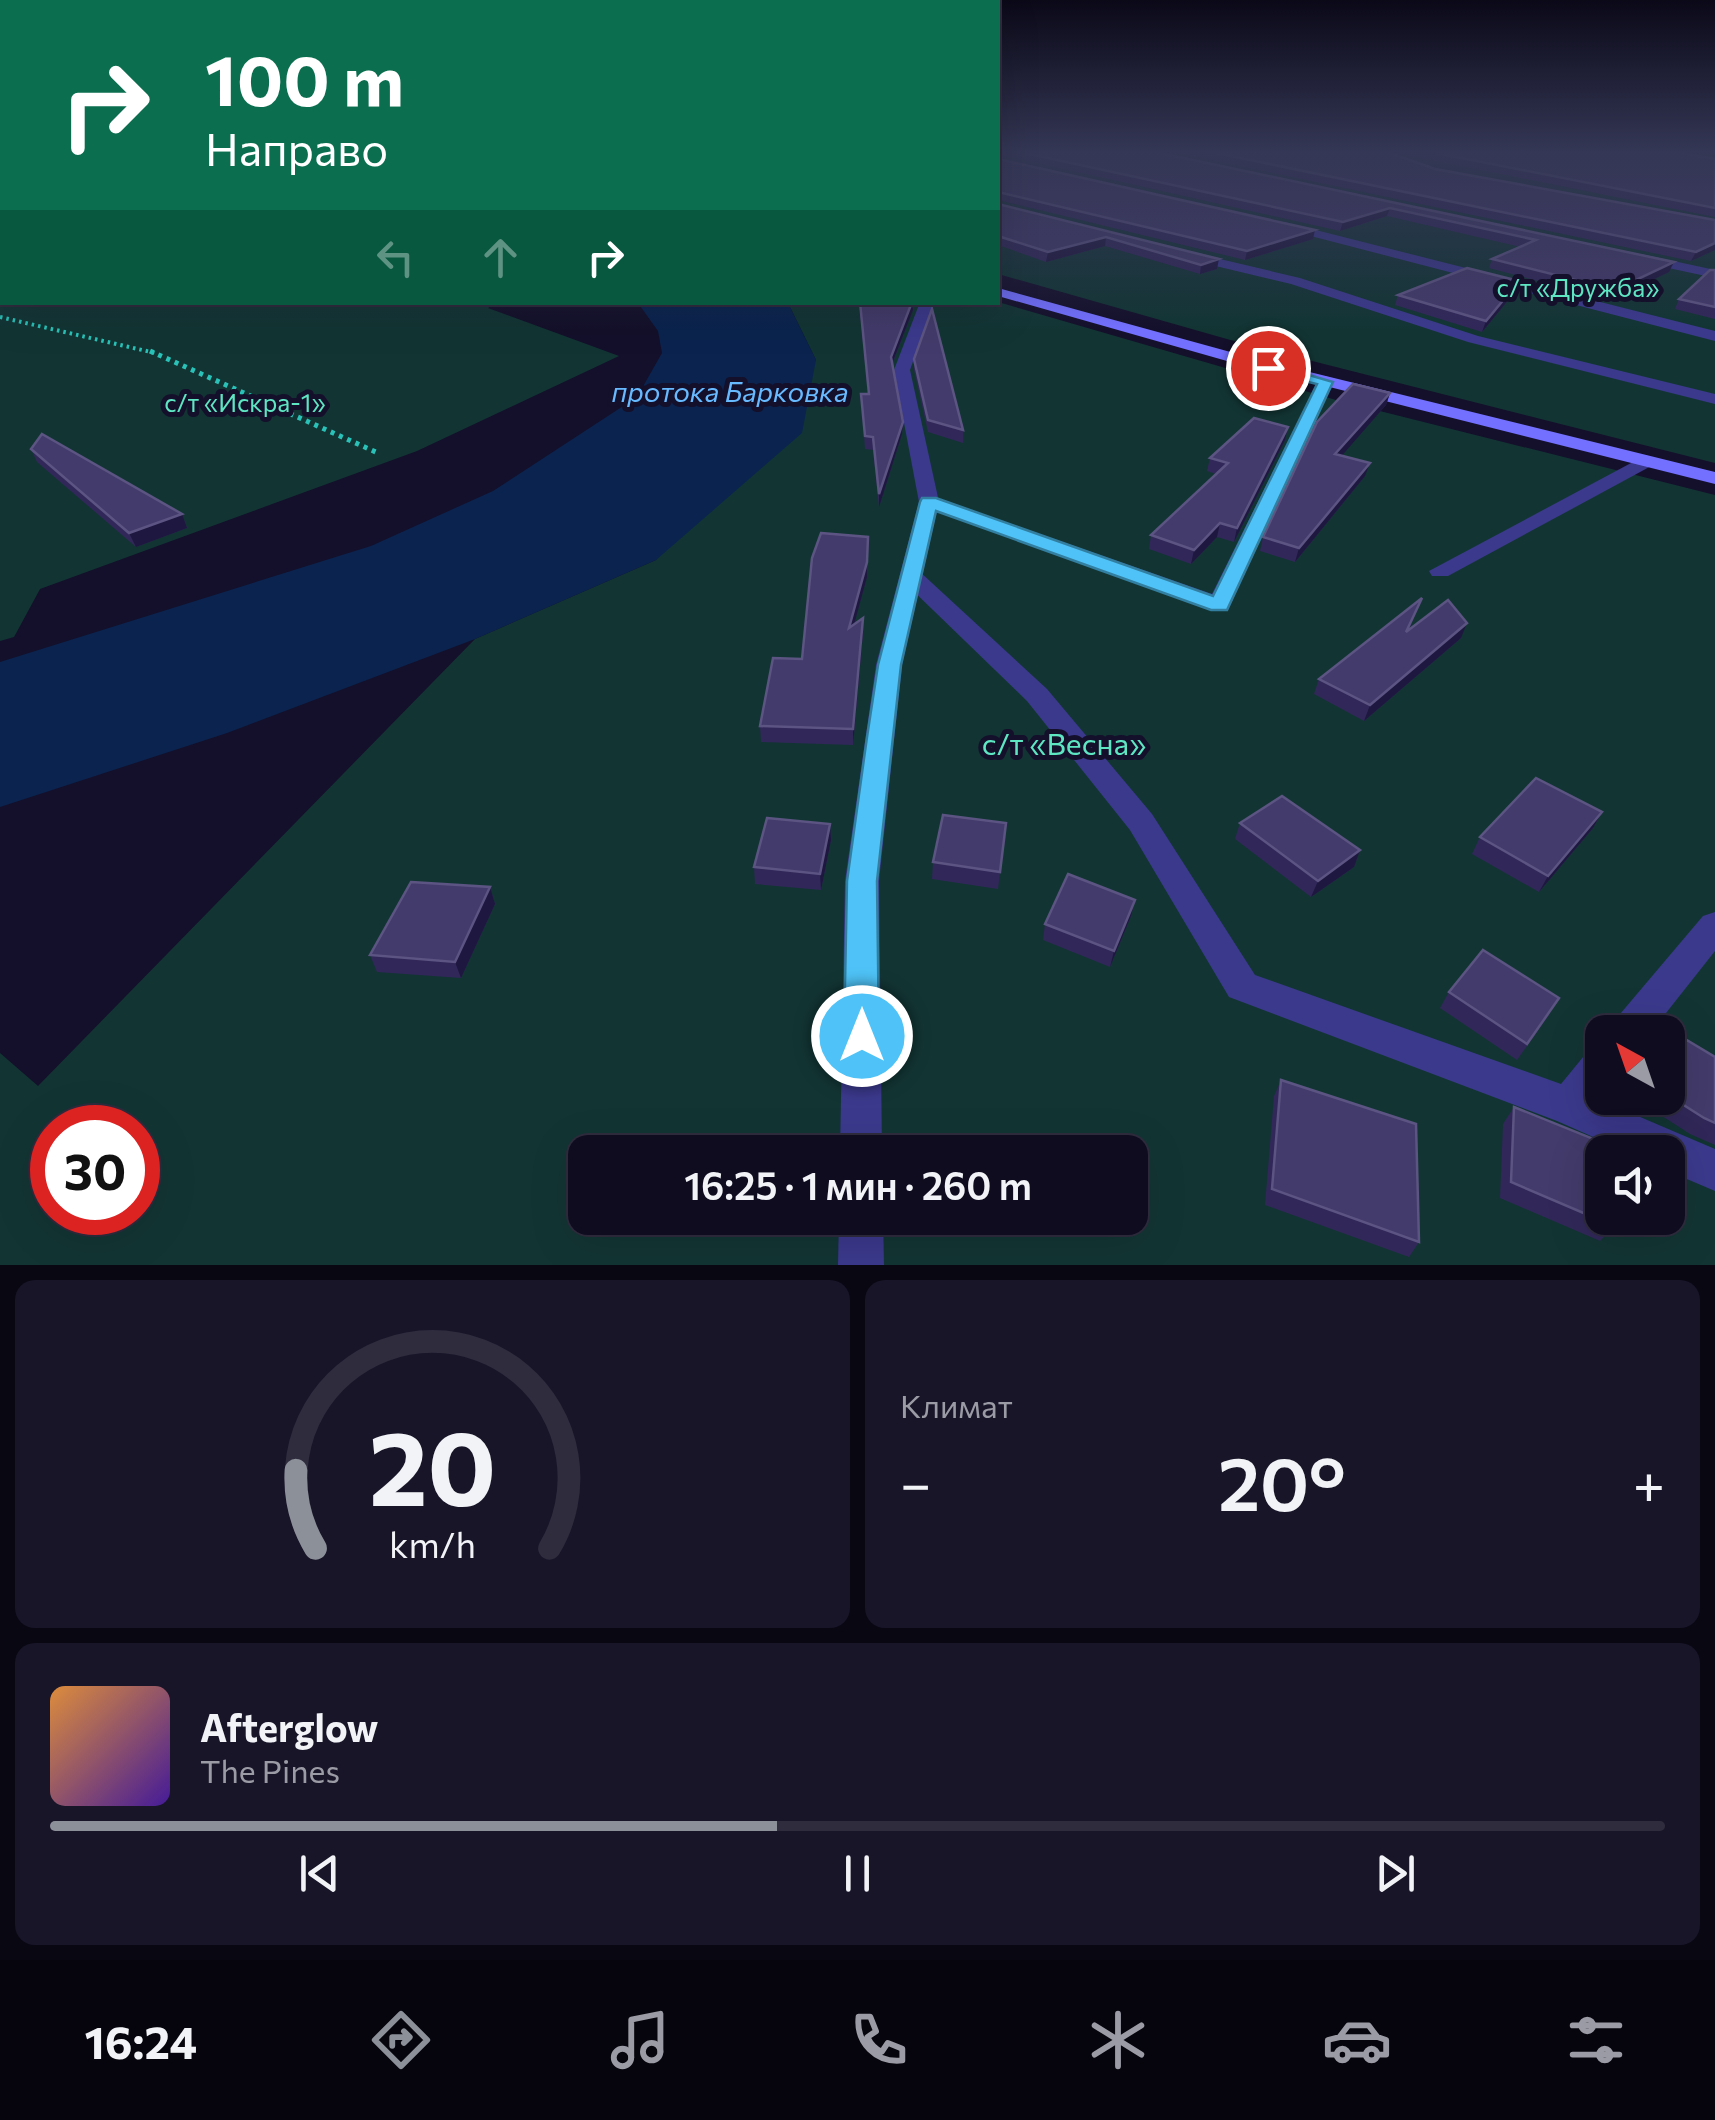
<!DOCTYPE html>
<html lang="ru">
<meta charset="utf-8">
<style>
:root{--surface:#0f0c20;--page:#181529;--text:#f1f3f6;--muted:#9b9ba5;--line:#2f2c3e;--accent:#8c9099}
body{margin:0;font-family:Commissioner,sans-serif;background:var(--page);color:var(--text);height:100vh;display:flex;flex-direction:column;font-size:38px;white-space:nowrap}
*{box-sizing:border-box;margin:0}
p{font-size:32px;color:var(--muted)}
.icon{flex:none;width:55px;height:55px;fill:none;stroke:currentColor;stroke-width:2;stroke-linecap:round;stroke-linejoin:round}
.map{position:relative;height:1265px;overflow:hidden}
.side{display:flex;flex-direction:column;gap:15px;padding:15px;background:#080712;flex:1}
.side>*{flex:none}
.banner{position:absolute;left:0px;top:0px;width:1000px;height:305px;box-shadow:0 10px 40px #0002,0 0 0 2px var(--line);background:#0b6e4f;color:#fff;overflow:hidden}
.needle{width:65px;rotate:320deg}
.buttons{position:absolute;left:1585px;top:1015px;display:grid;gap:20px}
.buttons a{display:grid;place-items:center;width:100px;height:100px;border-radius:20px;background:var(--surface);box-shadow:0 10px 40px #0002,0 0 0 2px var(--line);font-size:50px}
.speed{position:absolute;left:30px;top:1105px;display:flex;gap:20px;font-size:50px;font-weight:700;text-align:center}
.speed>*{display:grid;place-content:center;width:130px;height:130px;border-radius:50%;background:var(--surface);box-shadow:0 10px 40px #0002,0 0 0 2px var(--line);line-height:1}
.speed .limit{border:15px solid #d22;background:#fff;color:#111}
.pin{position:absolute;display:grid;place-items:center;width:85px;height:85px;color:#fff;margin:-42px;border:5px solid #fff;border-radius:50%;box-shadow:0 2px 10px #0007}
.me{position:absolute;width:110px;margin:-55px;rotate:0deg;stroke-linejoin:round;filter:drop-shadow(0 0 8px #0008)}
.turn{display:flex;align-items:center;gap:35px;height:210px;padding:0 40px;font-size:45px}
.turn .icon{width:130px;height:130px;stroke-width:2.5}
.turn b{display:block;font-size:70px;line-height:85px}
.lanes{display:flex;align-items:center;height:95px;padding:0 40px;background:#0003;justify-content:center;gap:50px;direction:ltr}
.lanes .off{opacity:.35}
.big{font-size:75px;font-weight:600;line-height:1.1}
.side .widget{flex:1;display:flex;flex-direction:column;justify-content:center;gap:15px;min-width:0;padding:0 35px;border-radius:20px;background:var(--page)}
.side .dial{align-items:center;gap:0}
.dial svg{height:260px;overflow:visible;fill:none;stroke:var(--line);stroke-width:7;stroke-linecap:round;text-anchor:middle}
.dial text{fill:var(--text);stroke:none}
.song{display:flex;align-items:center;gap:30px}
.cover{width:120px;height:120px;border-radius:15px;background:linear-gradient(135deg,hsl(30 70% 55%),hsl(260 70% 35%))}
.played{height:10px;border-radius:5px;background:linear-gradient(90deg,var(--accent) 45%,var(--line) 45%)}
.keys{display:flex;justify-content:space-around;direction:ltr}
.heat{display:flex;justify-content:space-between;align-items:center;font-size:55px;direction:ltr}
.side .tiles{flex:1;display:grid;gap:15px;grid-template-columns:1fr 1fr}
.widget:last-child{grid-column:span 2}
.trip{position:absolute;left:568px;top:1135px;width:580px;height:100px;border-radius:20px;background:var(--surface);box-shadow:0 10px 40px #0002,0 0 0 2px var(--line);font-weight:600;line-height:100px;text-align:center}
.menu{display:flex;height:160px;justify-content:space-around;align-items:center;background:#06050d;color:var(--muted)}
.menu .icon{width:70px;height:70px}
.menu .active{color:var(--accent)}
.menu b{font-size:45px;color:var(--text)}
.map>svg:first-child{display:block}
.green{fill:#123534;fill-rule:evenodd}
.water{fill:#0a244f}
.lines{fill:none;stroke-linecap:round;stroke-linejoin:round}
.river{fill:#0a244f;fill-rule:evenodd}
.path-far1{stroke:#2ac2b8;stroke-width:4;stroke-dasharray:2.5 4;stroke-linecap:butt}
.path{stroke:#2ac2b8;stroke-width:5;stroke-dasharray:4 5;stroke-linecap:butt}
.service{fill:#3b398c;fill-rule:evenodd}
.minor{fill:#3b398c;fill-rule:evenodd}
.secondary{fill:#7370ff;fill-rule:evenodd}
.wall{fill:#312859}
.shaded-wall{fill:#1e173f}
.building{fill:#433b6b;stroke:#5c5482;stroke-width:2.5}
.route{fill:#4fc3f7;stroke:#337fa1;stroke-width:2.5}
.labels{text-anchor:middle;stroke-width:10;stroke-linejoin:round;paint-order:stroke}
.far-park-label{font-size:25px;fill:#5ee6c3;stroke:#14102b}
.far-water-label{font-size:28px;font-style:italic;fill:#67baff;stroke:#14102b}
.park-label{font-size:30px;fill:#5ee6c3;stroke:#14102b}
</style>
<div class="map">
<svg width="1715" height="1265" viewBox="0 0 1715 1265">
<rect width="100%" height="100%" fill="#14102b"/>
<g class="green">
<polygon points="998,153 1715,153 1715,463 1241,343 998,274"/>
<polygon points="0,207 2,302 495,303 488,308 619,356 417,451 40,589 14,637 0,641"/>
<path d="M998,302L1336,400L1715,495V1265H0V1053L38,1086L475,639L656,560L816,360L788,303ZM1602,1032H1668V1098H1602ZM52,1128H138V1212H52ZM585,1152H1130V1218H585ZM1602,1152H1668V1218H1602Z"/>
</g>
<polygon class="water" points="638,303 788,303 816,360 802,433 656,560 475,639 227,733 0,807 0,662 371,546 493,491 637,397 662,353 658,331"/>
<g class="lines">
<rect class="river" x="0" y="187" width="2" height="22"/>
<polyline class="path-far1" points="0,317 155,353"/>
<polyline class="path" points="150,351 378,453"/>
<g class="service">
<polygon points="1284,222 1715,331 1715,341 1280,228"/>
<polygon points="1186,251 1300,278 1478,336 1715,394 1715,404 1468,342 1291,284 1182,258 1180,255"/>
<polygon points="1641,254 1715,270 1715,278 1636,261 1635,258"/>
<polygon points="1326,376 1334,381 1228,610 1210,610 922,506 919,502 929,496 936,498 1212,594 1318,381"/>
<polygon points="1646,455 1656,461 1653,465 1448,576 1432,576 1429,571"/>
<polygon points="911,569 919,571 1047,689 1152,814 1255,975 1561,1084 1588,1051 1602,1046 1602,1094 1598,1099 1715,1149 1715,1191 1668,1171 1668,1152 1627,1152 1557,1121 1229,997 1130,830 1027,701 903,581 899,576"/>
<polygon points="1715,912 1715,951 1651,1032 1609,1032 1615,1020 1703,916"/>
</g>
<g class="minor">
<polygon points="920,302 934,302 910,370 939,502 902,665 879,881 882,1152 840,1152 845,881 876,665 919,502 894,370"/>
<polygon points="839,1218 883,1218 884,1265 838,1265"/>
</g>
<polygon class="secondary" points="998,288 1245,356 1715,472 1715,484 1234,363 998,296"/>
</g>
<g class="wall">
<polygon points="998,153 1160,153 1669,272 1611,300 1489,268 1492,259 1521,247 1387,216 1340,231 998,154"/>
<polygon points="1179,153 1390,153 1435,169 1715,220 1715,250 1691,261"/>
<polygon points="1397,153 1681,153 1715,159 1715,217"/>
<polygon points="998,157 998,159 1313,239 1245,260 998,200"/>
<polygon points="998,202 998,204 1217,269 1200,274 1105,246 1046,262 998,245"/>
<polygon points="1715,270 1715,319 1675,309 1679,299"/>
<polygon points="1515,292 1482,332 1395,305 1398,295"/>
<polygon points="859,302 913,302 913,310 892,365 903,422 902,434 879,507 873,450 865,449 861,394 868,394"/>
<polygon points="914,359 963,430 963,443 928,432 914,370"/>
<polygon points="1390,393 1386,405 1341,455 1365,476 1295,562 1260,551 1263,537"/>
<polygon points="1288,427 1285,440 1234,542 1217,537 1191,564 1149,549 1151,535 1216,474 1207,471 1210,458"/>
<polygon points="31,449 182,514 187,528 136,547 37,462"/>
<polygon points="868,537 867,577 854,624 863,633 853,745 761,742 760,726 802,659"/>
<polygon points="1422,598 1409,630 1461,638 1364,721 1314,694 1319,679"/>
<polygon points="1602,812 1593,828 1539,892 1472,854 1480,837"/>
<polygon points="1006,823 998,889 932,879 933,862"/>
<polygon points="1240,823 1360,850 1354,867 1311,897 1235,839"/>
<polygon points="830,824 831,840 821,890 755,884 754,867"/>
<polygon points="490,887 495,904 461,978 377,972 370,955"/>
<polygon points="1135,900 1131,916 1110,967 1043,940 1045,924"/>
<polygon points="1449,992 1549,1015 1517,1060 1440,1008"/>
<polygon points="1668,1033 1715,1057 1715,1145 1690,1134 1634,1098 1668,1098"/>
<polygon points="1281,1080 1419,1242 1409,1257 1265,1205 1274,1096"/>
<polygon points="1514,1107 1614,1226 1600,1241 1500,1198 1503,1124"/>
</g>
<g class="shaded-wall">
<polygon points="1390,208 1387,216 1340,231 1343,222"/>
<polygon points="1315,230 1313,239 1245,260 1247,251"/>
<polygon points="1106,237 1105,246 1046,262 1048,252"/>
<polygon points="1715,243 1715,250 1691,261 1696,252"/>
<polygon points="1219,259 1217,269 1200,274 1201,265"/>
<polygon points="1674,262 1669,272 1611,300 1615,290"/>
<polygon points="1519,281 1515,292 1482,332 1486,321"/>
<polygon points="912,302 913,310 890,369 891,357"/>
<polygon points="1390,393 1386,405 1332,467 1335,454"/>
<polygon points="903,422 902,434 879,507 879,494"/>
<polygon points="1288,427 1285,440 1234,542 1237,528"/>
<polygon points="1370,463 1365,476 1295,562 1299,548"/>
<polygon points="182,514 187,528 136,547 129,533"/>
<polygon points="1220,523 1217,537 1191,564 1194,550"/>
<polygon points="867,562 867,577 849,643 849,628"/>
<polygon points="863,618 863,633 853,745 853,729"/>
<polygon points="1467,623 1461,638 1364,721 1370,705"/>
<polygon points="1602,812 1593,828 1539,892 1548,876"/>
<polygon points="830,824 831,840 821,890 820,874"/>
<polygon points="1360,850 1354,867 1311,897 1318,881"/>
<polygon points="490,887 495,904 461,978 455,962"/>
<polygon points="1135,900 1131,916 1110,967 1114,951"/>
</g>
<g class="building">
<polygon points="1025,153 1160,153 1674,262 1615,290 1492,259 1536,240 1390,208 1343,222"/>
<polygon points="1216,153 1390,153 1435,169 1715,220 1715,243 1696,252"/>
<polygon points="1436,153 1681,153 1715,159 1715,208"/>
<polygon points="998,157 998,159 1315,230 1247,251 998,192"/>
<polygon points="998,202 998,204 1219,259 1201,265 1106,237 1048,252 998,236"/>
<polygon points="1467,268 1519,281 1486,321 1398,295"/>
<polygon points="1710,270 1715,270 1715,307 1679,299"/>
<polygon points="860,302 912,302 891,357 903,422 879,494 873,437 865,436 861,394 869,394"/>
<polygon points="932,309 963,430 928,420 914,359"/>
<polygon points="1353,384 1390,393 1335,454 1370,463 1299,548 1263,537 1317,422"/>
<polygon points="1254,418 1288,427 1237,528 1220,523 1194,550 1151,535 1228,463 1210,458"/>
<polygon points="42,434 182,514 129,533 31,449"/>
<polygon points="821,533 868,537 867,562 849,628 863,618 853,729 760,726 773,658 802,659 812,558"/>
<polygon points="1422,598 1406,632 1448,600 1467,623 1370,705 1319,679"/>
<polygon points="1536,778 1602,812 1548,876 1480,837"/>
<polygon points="1282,796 1360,850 1318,881 1240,823"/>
<polygon points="943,815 1006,823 1000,872 933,862"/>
<polygon points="767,818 830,824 820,874 754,867"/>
<polygon points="1068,874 1135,900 1114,951 1045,924"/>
<polygon points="411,882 490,887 455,962 370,955"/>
<polygon points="1483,950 1559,998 1527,1044 1449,992"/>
<polygon points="1670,1030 1715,1057 1715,1123 1704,1118 1668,1095 1668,1034"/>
<polygon points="1281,1080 1416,1124 1419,1242 1272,1189"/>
<polygon points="1514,1107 1611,1146 1611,1152 1602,1152 1602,1218 1614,1218 1614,1226 1511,1182"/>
</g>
<linearGradient id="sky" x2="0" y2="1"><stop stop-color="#0b0918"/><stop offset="0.46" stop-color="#343755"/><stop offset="1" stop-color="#343755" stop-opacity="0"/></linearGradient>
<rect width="1715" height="330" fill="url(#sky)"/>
<polygon class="route" points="1268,363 1333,382 1227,610 1211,610 936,511 901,665 877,881 879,1036 874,1047 862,1052 849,1047 844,1036 847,881 867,737 878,665 920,502 922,498 936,498 1213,596 1317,384 1263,371 1261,368"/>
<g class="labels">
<g class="far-park-label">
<text x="1578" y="297">с/т «Дружба»</text>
<text x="245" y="412">с/т «Искра-1»</text>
</g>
<g class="far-water-label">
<text x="730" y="402">протока Барковка</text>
</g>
<g class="park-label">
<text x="1064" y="755">с/т «Весна»</text>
</g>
</g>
</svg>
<div class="buttons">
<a><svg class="needle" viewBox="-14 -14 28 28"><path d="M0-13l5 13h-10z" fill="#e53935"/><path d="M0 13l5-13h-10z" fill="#9b9ba5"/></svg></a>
<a><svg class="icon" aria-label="sound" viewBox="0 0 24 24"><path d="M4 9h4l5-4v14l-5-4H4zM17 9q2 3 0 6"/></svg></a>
</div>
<div class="speed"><div class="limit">30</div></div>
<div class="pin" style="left:1268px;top:368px;background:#d93025"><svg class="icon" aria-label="arrive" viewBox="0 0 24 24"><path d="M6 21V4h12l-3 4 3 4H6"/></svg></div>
<svg class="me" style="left:862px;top:1036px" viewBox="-20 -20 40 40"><circle r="17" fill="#4fc3f7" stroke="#fff" stroke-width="3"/><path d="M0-11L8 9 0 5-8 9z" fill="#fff"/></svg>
<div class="trip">16:25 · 1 мин · 260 m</div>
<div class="banner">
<div class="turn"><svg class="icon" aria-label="right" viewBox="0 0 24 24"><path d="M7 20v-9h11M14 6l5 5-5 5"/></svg><div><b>100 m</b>Направо</div></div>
<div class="lanes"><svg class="icon off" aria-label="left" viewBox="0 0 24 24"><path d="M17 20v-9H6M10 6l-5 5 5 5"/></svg><svg class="icon off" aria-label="ahead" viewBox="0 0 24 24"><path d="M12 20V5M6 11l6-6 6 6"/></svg><svg class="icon" aria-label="right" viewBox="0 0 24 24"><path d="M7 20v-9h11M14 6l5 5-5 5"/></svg></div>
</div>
</div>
<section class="side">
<div class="tiles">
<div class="widget dial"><svg viewBox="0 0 100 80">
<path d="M14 69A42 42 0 1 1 86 69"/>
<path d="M14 69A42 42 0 0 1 8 45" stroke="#8c9099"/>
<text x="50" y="56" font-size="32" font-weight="700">20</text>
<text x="50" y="72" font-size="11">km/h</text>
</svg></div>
<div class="widget"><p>Климат</p>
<div class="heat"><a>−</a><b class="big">20°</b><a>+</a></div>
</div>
<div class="widget">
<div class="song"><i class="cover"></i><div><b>Afterglow</b><p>The Pines</p></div></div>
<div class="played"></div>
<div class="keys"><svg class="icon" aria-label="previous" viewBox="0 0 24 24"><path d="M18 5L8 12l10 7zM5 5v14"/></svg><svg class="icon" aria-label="pause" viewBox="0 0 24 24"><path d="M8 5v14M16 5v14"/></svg><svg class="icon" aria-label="next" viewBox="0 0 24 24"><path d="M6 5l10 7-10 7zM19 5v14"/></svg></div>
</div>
</div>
</section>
<nav class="menu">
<b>16:24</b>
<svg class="icon active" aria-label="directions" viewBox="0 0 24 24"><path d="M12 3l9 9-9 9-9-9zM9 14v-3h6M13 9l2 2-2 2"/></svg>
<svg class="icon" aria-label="music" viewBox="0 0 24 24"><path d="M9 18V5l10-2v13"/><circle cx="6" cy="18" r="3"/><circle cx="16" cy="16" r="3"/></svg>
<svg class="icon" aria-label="phone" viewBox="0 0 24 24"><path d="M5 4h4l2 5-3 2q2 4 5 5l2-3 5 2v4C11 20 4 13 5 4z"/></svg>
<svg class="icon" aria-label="climate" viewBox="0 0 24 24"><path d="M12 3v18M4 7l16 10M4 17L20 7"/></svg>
<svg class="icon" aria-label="car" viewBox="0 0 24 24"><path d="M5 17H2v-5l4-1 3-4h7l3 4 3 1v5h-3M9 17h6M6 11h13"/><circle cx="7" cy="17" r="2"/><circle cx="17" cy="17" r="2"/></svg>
<svg class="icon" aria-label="filters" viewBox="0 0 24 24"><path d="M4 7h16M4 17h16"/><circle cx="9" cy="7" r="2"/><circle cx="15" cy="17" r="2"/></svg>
</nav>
